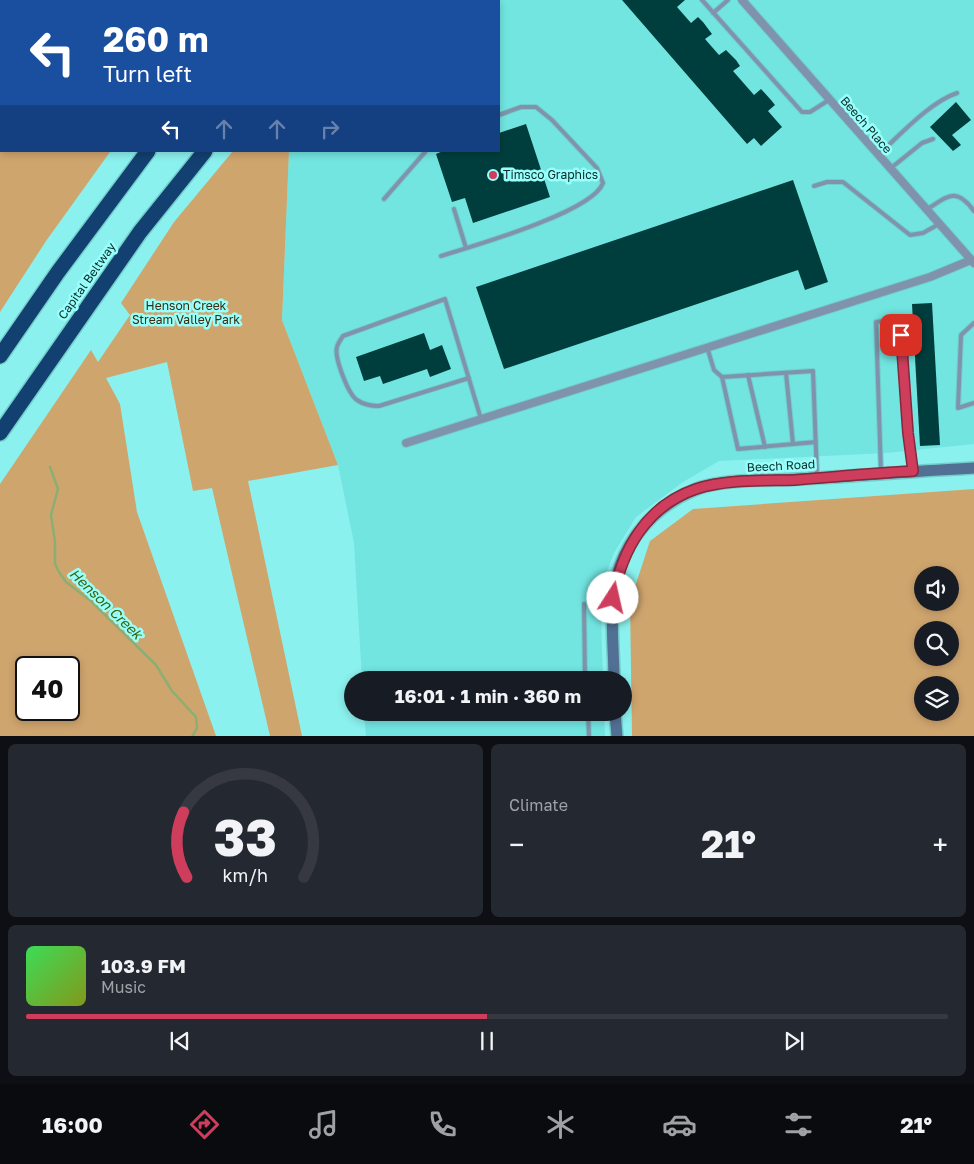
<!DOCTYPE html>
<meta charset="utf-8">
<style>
:root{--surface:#171b24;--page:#242831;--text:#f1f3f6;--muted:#9ea1a6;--line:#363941;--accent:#ce3e5c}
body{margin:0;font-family:"Golos Text",sans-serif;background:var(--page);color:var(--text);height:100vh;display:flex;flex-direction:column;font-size:19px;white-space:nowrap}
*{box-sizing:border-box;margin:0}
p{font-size:16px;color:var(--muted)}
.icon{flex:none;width:28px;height:28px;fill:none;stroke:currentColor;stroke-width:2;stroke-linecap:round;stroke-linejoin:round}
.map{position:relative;height:736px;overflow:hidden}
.side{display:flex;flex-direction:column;gap:8px;padding:8px;background:#0d0f14;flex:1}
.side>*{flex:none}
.guide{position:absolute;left:0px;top:0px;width:500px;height:152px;box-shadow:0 2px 8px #0003;background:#1a4fa0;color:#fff;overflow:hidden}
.fabs{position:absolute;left:914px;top:566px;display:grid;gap:10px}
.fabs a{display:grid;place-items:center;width:45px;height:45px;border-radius:50%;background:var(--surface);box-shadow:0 2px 8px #0003;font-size:25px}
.speed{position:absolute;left:15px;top:656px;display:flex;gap:10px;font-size:25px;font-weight:700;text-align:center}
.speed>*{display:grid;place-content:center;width:65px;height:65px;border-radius:50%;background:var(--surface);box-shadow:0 2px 8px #0003;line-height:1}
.speed .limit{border:2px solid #111;border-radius:8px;background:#fff;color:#111}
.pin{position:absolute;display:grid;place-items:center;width:42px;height:42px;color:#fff;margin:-21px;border-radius:10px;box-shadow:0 2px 8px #0006}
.me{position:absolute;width:55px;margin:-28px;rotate:10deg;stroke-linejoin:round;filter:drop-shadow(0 0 4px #0008)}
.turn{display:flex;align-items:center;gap:18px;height:105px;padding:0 20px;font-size:22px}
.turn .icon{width:65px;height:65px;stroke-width:2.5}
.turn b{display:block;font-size:35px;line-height:42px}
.lanes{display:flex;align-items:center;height:48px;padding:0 20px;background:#0003;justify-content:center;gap:25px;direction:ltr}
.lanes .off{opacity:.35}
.big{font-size:38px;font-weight:700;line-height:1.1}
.side .tile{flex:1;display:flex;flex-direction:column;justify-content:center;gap:8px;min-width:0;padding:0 18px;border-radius:8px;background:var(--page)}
.side .dial{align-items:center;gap:0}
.dial svg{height:130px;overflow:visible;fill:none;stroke:var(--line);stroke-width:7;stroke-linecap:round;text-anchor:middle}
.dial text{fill:var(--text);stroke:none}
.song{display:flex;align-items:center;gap:15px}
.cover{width:60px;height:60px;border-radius:8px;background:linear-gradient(135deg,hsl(130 70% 55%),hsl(70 70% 35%))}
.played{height:5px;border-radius:2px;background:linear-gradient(90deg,var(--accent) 50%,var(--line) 50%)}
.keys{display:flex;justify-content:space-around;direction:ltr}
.heat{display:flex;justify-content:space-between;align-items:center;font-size:28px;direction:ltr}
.side .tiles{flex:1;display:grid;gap:8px;grid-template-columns:1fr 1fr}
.tile:last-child{grid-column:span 2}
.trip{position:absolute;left:344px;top:671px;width:288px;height:50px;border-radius:25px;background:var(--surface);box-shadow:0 2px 8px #0003;font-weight:700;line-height:50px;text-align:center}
.tabs{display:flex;height:80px;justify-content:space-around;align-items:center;background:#090b0e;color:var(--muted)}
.tabs .icon{width:35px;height:35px}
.tabs .on{color:var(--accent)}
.tabs b{font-size:22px;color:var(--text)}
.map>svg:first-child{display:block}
.built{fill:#72e5e1}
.green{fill:#cfa56e;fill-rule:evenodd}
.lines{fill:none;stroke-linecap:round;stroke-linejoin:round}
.stream{stroke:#8cae73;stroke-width:2.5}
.building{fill:#003e3d}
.lane-casing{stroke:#73cdcb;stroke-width:6}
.street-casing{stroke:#73cdcb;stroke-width:10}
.secondary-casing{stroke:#73cdcb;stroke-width:14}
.highway-casing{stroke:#73cdcb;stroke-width:18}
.lane{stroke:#7f94ac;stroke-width:4}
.street{stroke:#7f94ac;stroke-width:8}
.secondary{stroke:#527093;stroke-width:11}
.highway{stroke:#124070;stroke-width:15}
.route-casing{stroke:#86283c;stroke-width:12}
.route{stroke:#ce3e5c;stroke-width:9}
.poi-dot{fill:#ce3e5c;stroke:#98fffb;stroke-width:2}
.labels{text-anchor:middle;stroke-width:5;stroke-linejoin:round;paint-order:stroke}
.street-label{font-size:12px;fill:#072a29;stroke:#98fffb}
.poi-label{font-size:12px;fill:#072a29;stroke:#98fffb;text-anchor:start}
.park-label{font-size:12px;fill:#3d2a10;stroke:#98fffb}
.water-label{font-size:14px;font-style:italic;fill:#3b640e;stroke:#98fffb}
</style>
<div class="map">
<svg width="974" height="737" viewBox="0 0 974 737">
<rect width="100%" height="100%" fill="#8bf1ee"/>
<g class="built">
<polygon points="421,0 974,0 974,444 886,453 719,461 683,482 636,517 614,553 600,589 603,680 362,680 354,543 338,465 282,320 289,151 499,151 499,1"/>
<polygon points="364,713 604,713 605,736 366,736"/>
</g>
<g class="green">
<polygon points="0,0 108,1 1,1 1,151 110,152 46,241 0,312"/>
<path d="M233,151H289L282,320L338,465L248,481L302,736H270L212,488L193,491L167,362L106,378L120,404L137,512L216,736H0V484L91,350L98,362L130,315L121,303L174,222ZM26,668H69V710H26Z"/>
<path d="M974,489V736H632L630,602L650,541L693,509ZM922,575H950V602H922ZM922,630H950V658H922ZM922,685H950V712H922Z"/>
</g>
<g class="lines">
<polyline class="stream" points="50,467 58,489 51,515 55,542 55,564 59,572 66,582 91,601 156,665 172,691 196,717 197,728 192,737"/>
</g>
<g class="building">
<polygon points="622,0 685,0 677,7 691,23 698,17 703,22 712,34 705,39 719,55 726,50 736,60 740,66 733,71 754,95 761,89 771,100 775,105 768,111 782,127 761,146 754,138 747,144"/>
<polygon points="956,102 971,120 952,135 961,145 953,151 930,127"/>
<polygon points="526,124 550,197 473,223 465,198 452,202 436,154 443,151 499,151 499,133"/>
<polygon points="793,180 828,282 805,290 798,270 504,369 476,287"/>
<polygon points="932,303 940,445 920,446 912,304"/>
<polygon points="424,333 430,350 442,345 451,369 430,377 427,369 383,384 380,376 364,381 356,357"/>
</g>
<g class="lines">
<defs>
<g id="lane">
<polyline points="702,0 802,112 810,112 829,100"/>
<polyline points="457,1 459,0"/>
<polyline points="713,13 728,0"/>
<path d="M879,154C900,135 930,102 957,93"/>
<polyline points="891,168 922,143 933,139"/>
<polyline points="814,186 827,182 843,182 910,235 923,233 939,224"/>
<polyline points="384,199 426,151"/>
<polyline points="454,209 466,248"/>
<path d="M926,210C948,196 956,186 974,211"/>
<path d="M441,256C473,246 593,212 603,183L597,168L552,120L536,107H521L499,115"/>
<polyline points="974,323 961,335 958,408 974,403"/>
<polyline points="707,347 714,370 722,377"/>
<polyline points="786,373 793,444"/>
<polyline points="748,375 765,447"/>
<path d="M469,378L379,406C371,406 364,405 357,400C348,394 334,357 337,347C338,343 341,339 343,336L445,299C457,339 469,379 481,419"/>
<polyline points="816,442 738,449 722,377 813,371 817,476"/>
<polyline points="881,473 876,322 899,319 907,433 912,469"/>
<polyline points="584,604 585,680"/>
<polyline points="588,712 589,737"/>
</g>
<g id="street">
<polyline points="0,0 1,3"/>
<polyline points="742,0 974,263"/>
<polyline points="117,1 119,0"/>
<polyline points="406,443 930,277 971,260"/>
</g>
<g id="secondary">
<path d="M614,680C614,640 606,593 624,556C638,526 663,503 694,490C723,478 768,481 800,479C858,476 916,471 974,468"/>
<polyline points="615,712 617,737"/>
</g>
<g id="highway">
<polyline points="279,1 281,0"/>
<polyline points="339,1 340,0"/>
<polyline points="0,356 58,272 148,151"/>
<polyline points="0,433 140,232 205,151"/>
</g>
</defs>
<use href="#lane" class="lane-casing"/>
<use href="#street" class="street-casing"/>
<use href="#secondary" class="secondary-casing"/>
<use href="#highway" class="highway-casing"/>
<use href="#lane" class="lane"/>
<use href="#street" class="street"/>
<use href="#secondary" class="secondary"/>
<use href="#highway" class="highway"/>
</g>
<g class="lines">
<defs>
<path id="route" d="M613,598C622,550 646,506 696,489C727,479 763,481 795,480C834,477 873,473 913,471L908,433L901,335"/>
</defs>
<use href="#route" class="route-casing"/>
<use href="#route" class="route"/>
</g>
<circle class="poi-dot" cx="493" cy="175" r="5"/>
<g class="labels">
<g class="street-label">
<text transform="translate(866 125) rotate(49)" y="4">Beech Place</text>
<text transform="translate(87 281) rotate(-55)" y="4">Capital Beltway</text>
<text transform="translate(781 466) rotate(-3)" y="4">Beech Road</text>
</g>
<g class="poi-label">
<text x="503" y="179">Timsco Graphics</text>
</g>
<g class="park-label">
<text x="186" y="310">Henson Creek<tspan x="186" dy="14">Stream Valley Park</tspan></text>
</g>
<g class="water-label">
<text transform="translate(106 604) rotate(44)" y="5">Henson Creek</text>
</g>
</g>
</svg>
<div class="fabs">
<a><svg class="icon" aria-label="sound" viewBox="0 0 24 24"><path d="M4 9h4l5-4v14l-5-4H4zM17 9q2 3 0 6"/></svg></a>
<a><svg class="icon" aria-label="search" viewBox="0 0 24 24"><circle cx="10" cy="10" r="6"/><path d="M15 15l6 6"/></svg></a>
<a><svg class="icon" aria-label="layers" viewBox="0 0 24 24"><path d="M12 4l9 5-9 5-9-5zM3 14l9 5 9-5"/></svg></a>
</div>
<div class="speed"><div class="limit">40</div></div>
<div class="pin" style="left:901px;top:335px;background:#d93025"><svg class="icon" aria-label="arrive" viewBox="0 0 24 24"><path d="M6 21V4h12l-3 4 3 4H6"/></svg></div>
<svg class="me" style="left:613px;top:598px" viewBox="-20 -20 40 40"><circle r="19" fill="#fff"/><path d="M0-13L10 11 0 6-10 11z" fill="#ce3e5c"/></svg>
<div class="trip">16:01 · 1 min · 360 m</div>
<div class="guide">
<div class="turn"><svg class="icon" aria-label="left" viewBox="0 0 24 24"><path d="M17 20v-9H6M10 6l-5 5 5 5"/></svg><div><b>260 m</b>Turn left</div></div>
<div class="lanes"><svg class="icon" aria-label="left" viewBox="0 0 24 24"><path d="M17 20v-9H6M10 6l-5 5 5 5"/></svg><svg class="icon off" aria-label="ahead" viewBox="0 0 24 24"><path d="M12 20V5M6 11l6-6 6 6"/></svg><svg class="icon off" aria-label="ahead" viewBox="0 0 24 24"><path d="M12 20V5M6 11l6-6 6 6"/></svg><svg class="icon off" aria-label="right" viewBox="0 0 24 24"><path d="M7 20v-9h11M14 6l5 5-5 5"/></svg></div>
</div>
</div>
<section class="side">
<div class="tiles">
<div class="tile dial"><svg viewBox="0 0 100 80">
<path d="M14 69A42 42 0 1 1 86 69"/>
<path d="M14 69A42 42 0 0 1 12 29" stroke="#ce3e5c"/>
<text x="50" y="56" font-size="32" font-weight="700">33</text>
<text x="50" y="72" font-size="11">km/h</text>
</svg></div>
<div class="tile"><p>Climate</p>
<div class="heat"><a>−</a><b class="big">21°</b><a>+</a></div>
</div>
<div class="tile">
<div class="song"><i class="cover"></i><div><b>103.9 FM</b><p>Music</p></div></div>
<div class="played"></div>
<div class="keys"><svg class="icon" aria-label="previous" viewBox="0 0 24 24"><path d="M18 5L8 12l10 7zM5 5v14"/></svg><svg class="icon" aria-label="pause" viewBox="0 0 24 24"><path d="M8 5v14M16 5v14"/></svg><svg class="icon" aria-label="next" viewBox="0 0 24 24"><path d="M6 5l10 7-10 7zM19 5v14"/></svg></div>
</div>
</div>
</section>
<nav class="tabs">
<b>16:00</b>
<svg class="icon on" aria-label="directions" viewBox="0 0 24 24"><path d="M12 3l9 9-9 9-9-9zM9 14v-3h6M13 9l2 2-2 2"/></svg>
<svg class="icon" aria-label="music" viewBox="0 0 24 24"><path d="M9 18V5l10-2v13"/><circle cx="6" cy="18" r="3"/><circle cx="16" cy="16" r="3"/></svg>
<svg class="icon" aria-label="phone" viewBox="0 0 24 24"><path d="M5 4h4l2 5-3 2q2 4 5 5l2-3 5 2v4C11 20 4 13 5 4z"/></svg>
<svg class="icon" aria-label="climate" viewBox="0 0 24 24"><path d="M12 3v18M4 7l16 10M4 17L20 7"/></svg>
<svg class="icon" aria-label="car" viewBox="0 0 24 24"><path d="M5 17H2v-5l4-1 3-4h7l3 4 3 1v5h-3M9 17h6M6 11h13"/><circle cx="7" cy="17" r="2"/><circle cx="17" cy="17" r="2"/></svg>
<svg class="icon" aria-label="filters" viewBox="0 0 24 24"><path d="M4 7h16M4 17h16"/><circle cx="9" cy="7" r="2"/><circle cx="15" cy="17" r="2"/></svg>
<b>21°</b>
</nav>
